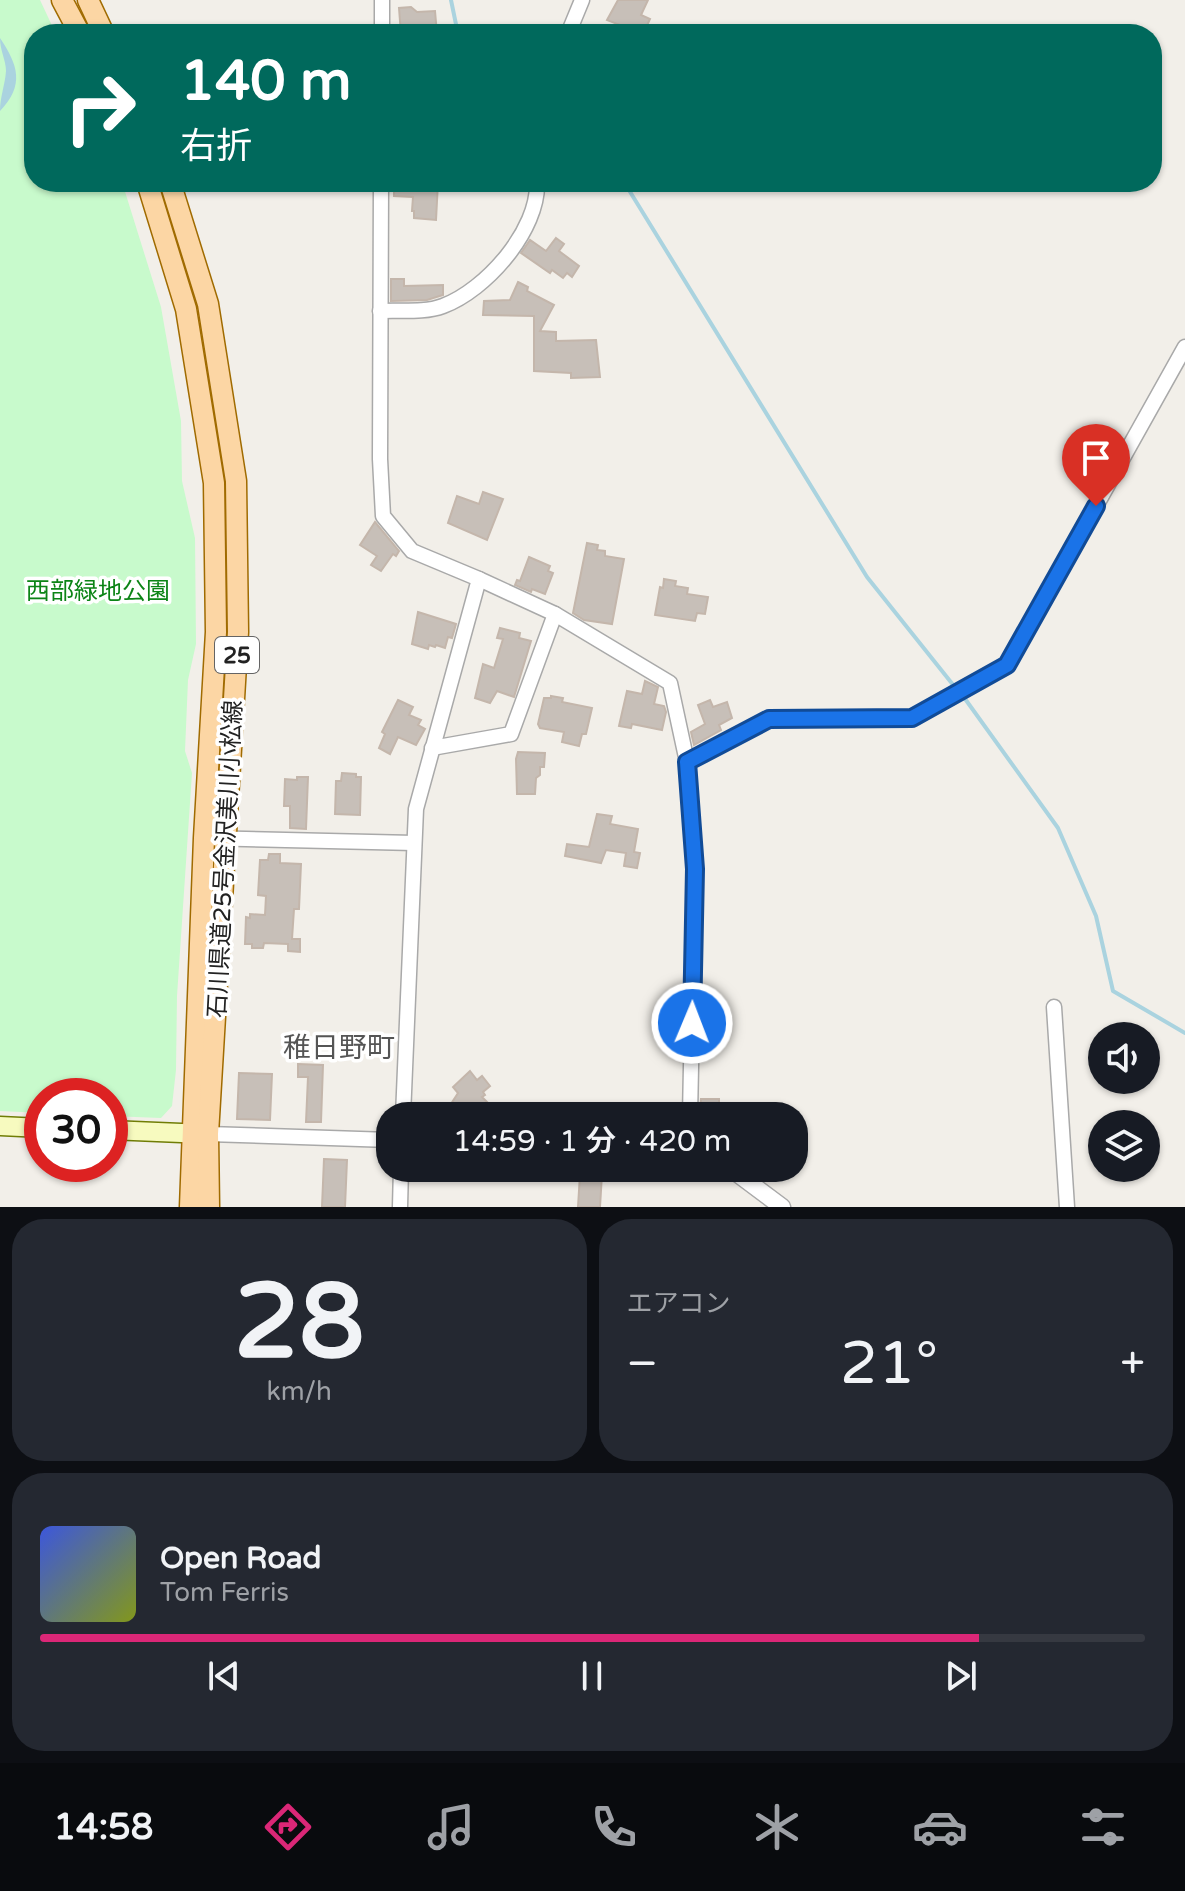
<!DOCTYPE html>
<html lang="ja">
<meta charset="utf-8">
<style>
:root{--surface:#171b24;--page:#242831;--text:#f1f3f6;--muted:#9ea1a6;--line:#363941;--accent:#db2777}
body{margin:0;font-family:"Varela Round","Noto Sans JP",sans-serif;background:var(--page);color:var(--text);height:100vh;display:flex;flex-direction:column;font-size:30px;white-space:nowrap}
*{box-sizing:border-box;margin:0}
p{font-size:26px;color:var(--muted)}
.icon{flex:none;width:44px;height:44px;fill:none;stroke:currentColor;stroke-width:2;stroke-linecap:round;stroke-linejoin:round}
.map{position:relative;height:1207px;overflow:hidden}
.sheet{display:flex;flex-direction:column;gap:12px;padding:12px;background:#0d0f14;flex:1}
.sheet>*{flex:none}
.hud{position:absolute;left:24px;top:24px;width:1138px;height:168px;border-radius:32px;box-shadow:0 2px 6px #0004;background:#00695c;color:#fff;overflow:hidden}
.fabs{position:absolute;left:1088px;top:1022px;display:grid;gap:16px}
.fabs a{display:grid;place-items:center;width:72px;height:72px;border-radius:50%;background:var(--surface);box-shadow:0 2px 6px #0004;font-size:40px}
.speed{position:absolute;left:24px;top:1078px;display:flex;gap:16px;font-size:40px;font-weight:700;text-align:center}
.speed>*{display:grid;place-content:center;width:104px;height:104px;border-radius:50%;background:var(--surface);box-shadow:0 2px 6px #0004;line-height:1}
.speed .limit{border:12px solid #d22;background:#fff;color:#111}
.pin{position:absolute;display:grid;place-items:center;width:68px;height:68px;color:#fff;margin:-82px -34px;border-radius:50% 50% 50% 0;rotate:-45deg;box-shadow:0 0 8px #0007}
.pin .icon{rotate:45deg}
.me{position:absolute;width:88px;margin:-44px;rotate:1deg;stroke-linejoin:round;filter:drop-shadow(0 0 6px #0008)}
.turn{display:flex;align-items:center;gap:28px;height:168px;padding:0 24px;font-size:36px}
.turn .icon{width:104px;height:104px;stroke-width:2.5}
.turn b{display:block;font-size:56px;line-height:68px}
.big{font-size:60px;font-weight:600;line-height:1.1}
.sheet .card{flex:1;display:flex;flex-direction:column;justify-content:center;gap:12px;min-width:0;padding:0 28px;border-radius:32px;background:var(--page)}
.sheet .dial{align-items:center;gap:0}
.dial b{font-size:104px;line-height:1}
.song{display:flex;align-items:center;gap:24px}
.cover{width:96px;height:96px;border-radius:12px;background:linear-gradient(135deg,hsl(230 70% 55%),hsl(70 70% 35%))}
.played{height:8px;border-radius:4px;background:linear-gradient(90deg,var(--accent) 85%,var(--line) 85%)}
.keys{display:flex;justify-content:space-around;direction:ltr}
.heat{display:flex;justify-content:space-between;align-items:center;font-size:44px;direction:ltr}
.sheet .tiles{flex:1;display:grid;gap:12px;grid-template-columns:1fr 1fr}
.card:last-child{grid-column:span 2}
.trip{position:absolute;left:376px;top:1102px;width:432px;height:80px;border-radius:32px;background:var(--surface);box-shadow:0 2px 6px #0004;font-weight:600;line-height:80px;text-align:center}
.dock{display:flex;height:128px;justify-content:space-around;align-items:center;background:#090b0e;color:var(--muted)}
.dock .icon{width:56px;height:56px}
.dock .selected{color:var(--accent)}
.dock b{font-size:36px;color:var(--text)}
.map>svg:first-child{display:block}
.park{fill:#c8facc}
.water{fill:#aad3df}
.lines{fill:none;stroke-linecap:round;stroke-linejoin:round}
.stream{stroke:#aad3df;stroke-width:4}
.building{fill:#c7bfb8;stroke:#c4b6ab;stroke-width:2}
.minor-casing{stroke:#a9a9a9;stroke-width:17}
.tertiary-casing{stroke:#a9a9a9;stroke-width:19}
.secondary-casing{stroke:#707d05;stroke-width:21}
.primary-casing{stroke:#a06b00;stroke-width:23}
.minor{stroke:#fff;stroke-width:14}
.tertiary{stroke:#fff;stroke-width:16}
.secondary{stroke:#f7fabf;stroke-width:18}
.primary{stroke:#fcd6a4;stroke-width:20}
.route-casing{stroke:#114b97;stroke-width:20}
.route{stroke:#1a73e8;stroke-width:14}
.labels{text-anchor:middle;stroke-width:7;stroke-linejoin:round;paint-order:stroke}
.shield{fill:#fff;stroke:#646464;stroke-width:2}
.shield-label{font-size:22px;font-weight:bold;fill:#222}
.park-label{font-size:24px;fill:#0c8416;stroke:#fff}
.street-label{font-size:24px;fill:#222;stroke:#fff}
.quarter-label{font-size:28px;fill:#555;stroke:#fff}
</style>
<div class="map">
<svg width="1185" height="1207" viewBox="0 0 1185 1207">
<rect width="100%" height="100%" fill="#f2efe9"/>
<polygon class="park" points="0,0 40,0 56,34 34,34 34,182 122,182 161,307 181,421 182,481 195,538 196,644 188,680 185,751 192,773 177,996 176,1070 172,1106 161,1118 110,1116 110,1096 42,1096 42,1113 0,1111"/>
<path class="water" d="M0,38C18,65 25,85 0,111C0,97 5,85 6,71C6,60 0,51 0,38Z"/>
<g class="lines">
<g class="stream">
<polyline points="451,0 458,34"/>
<polyline points="624,182 867,577 954,686"/>
<polyline points="963,696 1058,828 1096,916 1113,991 1185,1033"/>
</g>
</g>
<g class="building">
<polygon points="618,0 648,0 641,15 650,19 643,34 607,20"/>
<polygon points="411,7 417,12 435,11 437,34 401,34 399,8"/>
<polygon points="394,182 438,182 436,220 414,218 414,211 412,211 413,197 394,196"/>
<polygon points="556,238 564,244 559,251 579,266 572,277 567,273 563,278 552,270 550,273 521,253 530,240 546,251"/>
<polygon points="391,279 404,279 404,286 443,285 443,295 427,300 391,301"/>
<polygon points="518,282 528,287 527,291 554,305 540,331 556,332 556,341 596,340 600,377 571,378 571,373 534,371 534,316 483,315 484,301 510,300"/>
<polygon points="483,492 503,499 487,540 448,523 457,496 479,504"/>
<polygon points="375,522 399,551 396,556 393,554 381,571 371,565 377,556 360,545"/>
<polygon points="587,543 598,545 597,550 605,551 605,556 624,559 612,624 584,620 573,613"/>
<polygon points="529,557 550,566 548,571 553,573 545,594 532,589 531,592 515,585 517,580 520,581"/>
<polygon points="664,579 676,581 675,586 688,588 687,594 708,597 705,614 697,613 695,621 655,615 660,587 663,588"/>
<polygon points="418,612 456,624 452,638 448,637 445,648 436,645 435,647 429,645 428,649 412,644"/>
<polygon points="500,628 520,633 519,638 531,641 514,697 497,691 490,703 475,698 483,664 494,668 503,639 497,638"/>
<polygon points="645,681 658,687 654,704 664,706 666,712 662,730 632,724 631,728 619,726 627,691 642,694"/>
<polygon points="551,696 563,698 562,702 592,708 586,734 582,734 579,746 562,742 564,732 540,728 538,724 544,698 551,698"/>
<polygon points="398,700 413,707 409,715 421,720 418,725 425,729 416,745 398,737 390,754 379,748 385,734 382,732"/>
<polygon points="710,700 713,707 727,702 732,718 719,725 721,730 694,745 691,732 705,724 698,705"/>
<polygon points="518,752 545,753 544,767 540,767 540,775 536,778 535,794 517,794 516,759"/>
<polygon points="342,773 356,774 356,777 361,777 360,815 335,814 336,781 341,781"/>
<polygon points="297,777 308,777 306,829 290,828 290,806 284,806 285,779 297,780"/>
<polygon points="597,814 612,816 610,824 638,829 634,852 640,853 637,868 624,866 626,853 606,850 601,863 565,856 567,844 589,847"/>
<polygon points="269,854 280,854 280,863 301,864 299,909 294,909 292,939 300,939 300,952 288,951 288,944 264,943 263,948 252,948 252,944 245,944 246,917 250,918 250,914 265,915 266,896 258,895 260,860 268,860"/>
<polygon points="298,1064 323,1065 321,1122 306,1122 308,1077 298,1077"/>
<polygon points="470,1071 477,1080 482,1076 490,1086 483,1092 485,1095 482,1097 489,1104 482,1110 487,1116 450,1116 456,1110 451,1104 458,1093 453,1087"/>
<polygon points="239,1073 272,1074 270,1120 237,1119"/>
<polygon points="701,1099 719,1099 719,1106 737,1107 737,1116 700,1116"/>
<polygon points="324,1159 347,1160 345,1207 322,1207"/>
<polygon points="580,1174 602,1174 600,1207 578,1207"/>
</g>
<g class="lines">
<defs>
<g id="minor">
<polyline points="382,34 382,0"/>
<polyline points="568,34 582,0"/>
<polyline points="381,182 380,459 383,516 412,551 479,579 416,809 403,1116"/>
<path d="M380,311C400,310 425,313 443,306C486,290 539,230 537,182"/>
<polyline points="479,579 555,614"/>
<polyline points="432,748 511,734 555,614 670,683 687,762"/>
<polyline points="204,838 414,843"/>
<polyline points="1054,1007 1067,1207"/>
<polyline points="690,1116 695,869 687,762 769,719 912,718 1007,665 1185,347"/>
<polyline points="208,1134 390,1140"/>
<polyline points="400,1207 401,1168"/>
</g>
<polyline id="tertiary" points="730,1168 782,1207"/>
<g id="secondary">
<polyline points="0,1126 42,1128"/>
<polyline points="110,1130 205,1134"/>
</g>
<g id="primary">
<polyline points="62,0 80,34"/>
<polyline points="88,0 104,34"/>
<polyline points="147,182 186,309 214,483 216,632 204,838 190,1207"/>
<polyline points="170,182 208,304 236,481 238,632 208,1134 209,1207"/>
</g>
</defs>
<use href="#minor" class="minor-casing"/>
<use href="#tertiary" class="tertiary-casing"/>
<use href="#secondary" class="secondary-casing"/>
<use href="#primary" class="primary-casing"/>
<use href="#minor" class="minor"/>
<use href="#tertiary" class="tertiary"/>
<use href="#secondary" class="secondary"/>
<use href="#primary" class="primary"/>
</g>
<g class="lines">
<defs>
<polyline id="route" points="692,1023 695,869 687,762 769,719 912,718 1007,665 1096,506"/>
</defs>
<use href="#route" class="route-casing"/>
<use href="#route" class="route"/>
</g>
<g class="labels">
<rect class="shield" x="215" y="637" width="44" height="36" rx="6"/>
<g class="shield-label">
<text x="237" y="663">25</text>
</g>
<g class="park-label">
<text x="98" y="599">西部緑地公園</text>
</g>
<g class="street-label">
<text transform="translate(225 859) rotate(-87)" y="8">石川県道25号金沢美川小松線</text>
</g>
<g class="quarter-label">
<text x="339" y="1057">稚日野町</text>
</g>
</g>
</svg>
<div class="fabs">
<a><svg class="icon" aria-label="sound" viewBox="0 0 24 24"><path d="M4 9h4l5-4v14l-5-4H4zM17 9q2 3 0 6"/></svg></a>
<a><svg class="icon" aria-label="layers" viewBox="0 0 24 24"><path d="M12 4l9 5-9 5-9-5zM3 14l9 5 9-5"/></svg></a>
</div>
<div class="speed"><div class="limit">30</div></div>
<div class="pin" style="left:1096px;top:506px;background:#d93025"><svg class="icon" aria-label="arrive" viewBox="0 0 24 24"><path d="M6 21V4h12l-3 4 3 4H6"/></svg></div>
<svg class="me" style="left:692px;top:1023px" viewBox="-20 -20 40 40"><circle r="17" fill="#1a73e8" stroke="#fff" stroke-width="3"/><path d="M0-11L8 9 0 5-8 9z" fill="#fff"/></svg>
<div class="trip">14:59 · 1 分 · 420 m</div>
<div class="hud">
<div class="turn"><svg class="icon" aria-label="right" viewBox="0 0 24 24"><path d="M7 20v-9h11M14 6l5 5-5 5"/></svg><div><b>140 m</b>右折</div></div>
</div>
</div>
<section class="sheet">
<div class="tiles">
<div class="card dial"><b>28</b><p>km/h</p></div>
<div class="card"><p>エアコン</p>
<div class="heat"><a>−</a><b class="big">21°</b><a>+</a></div>
</div>
<div class="card">
<div class="song"><i class="cover"></i><div><b>Open Road</b><p>Tom Ferris</p></div></div>
<div class="played"></div>
<div class="keys"><svg class="icon" aria-label="previous" viewBox="0 0 24 24"><path d="M18 5L8 12l10 7zM5 5v14"/></svg><svg class="icon" aria-label="pause" viewBox="0 0 24 24"><path d="M8 5v14M16 5v14"/></svg><svg class="icon" aria-label="next" viewBox="0 0 24 24"><path d="M6 5l10 7-10 7zM19 5v14"/></svg></div>
</div>
</div>
</section>
<nav class="dock">
<b>14:58</b>
<svg class="icon selected" aria-label="directions" viewBox="0 0 24 24"><path d="M12 3l9 9-9 9-9-9zM9 14v-3h6M13 9l2 2-2 2"/></svg>
<svg class="icon" aria-label="music" viewBox="0 0 24 24"><path d="M9 18V5l10-2v13"/><circle cx="6" cy="18" r="3"/><circle cx="16" cy="16" r="3"/></svg>
<svg class="icon" aria-label="phone" viewBox="0 0 24 24"><path d="M5 4h4l2 5-3 2q2 4 5 5l2-3 5 2v4C11 20 4 13 5 4z"/></svg>
<svg class="icon" aria-label="climate" viewBox="0 0 24 24"><path d="M12 3v18M4 7l16 10M4 17L20 7"/></svg>
<svg class="icon" aria-label="car" viewBox="0 0 24 24"><path d="M5 17H2v-5l4-1 3-4h7l3 4 3 1v5h-3M9 17h6M6 11h13"/><circle cx="7" cy="17" r="2"/><circle cx="17" cy="17" r="2"/></svg>
<svg class="icon" aria-label="filters" viewBox="0 0 24 24"><path d="M4 7h16M4 17h16"/><circle cx="9" cy="7" r="2"/><circle cx="15" cy="17" r="2"/></svg>
</nav>
